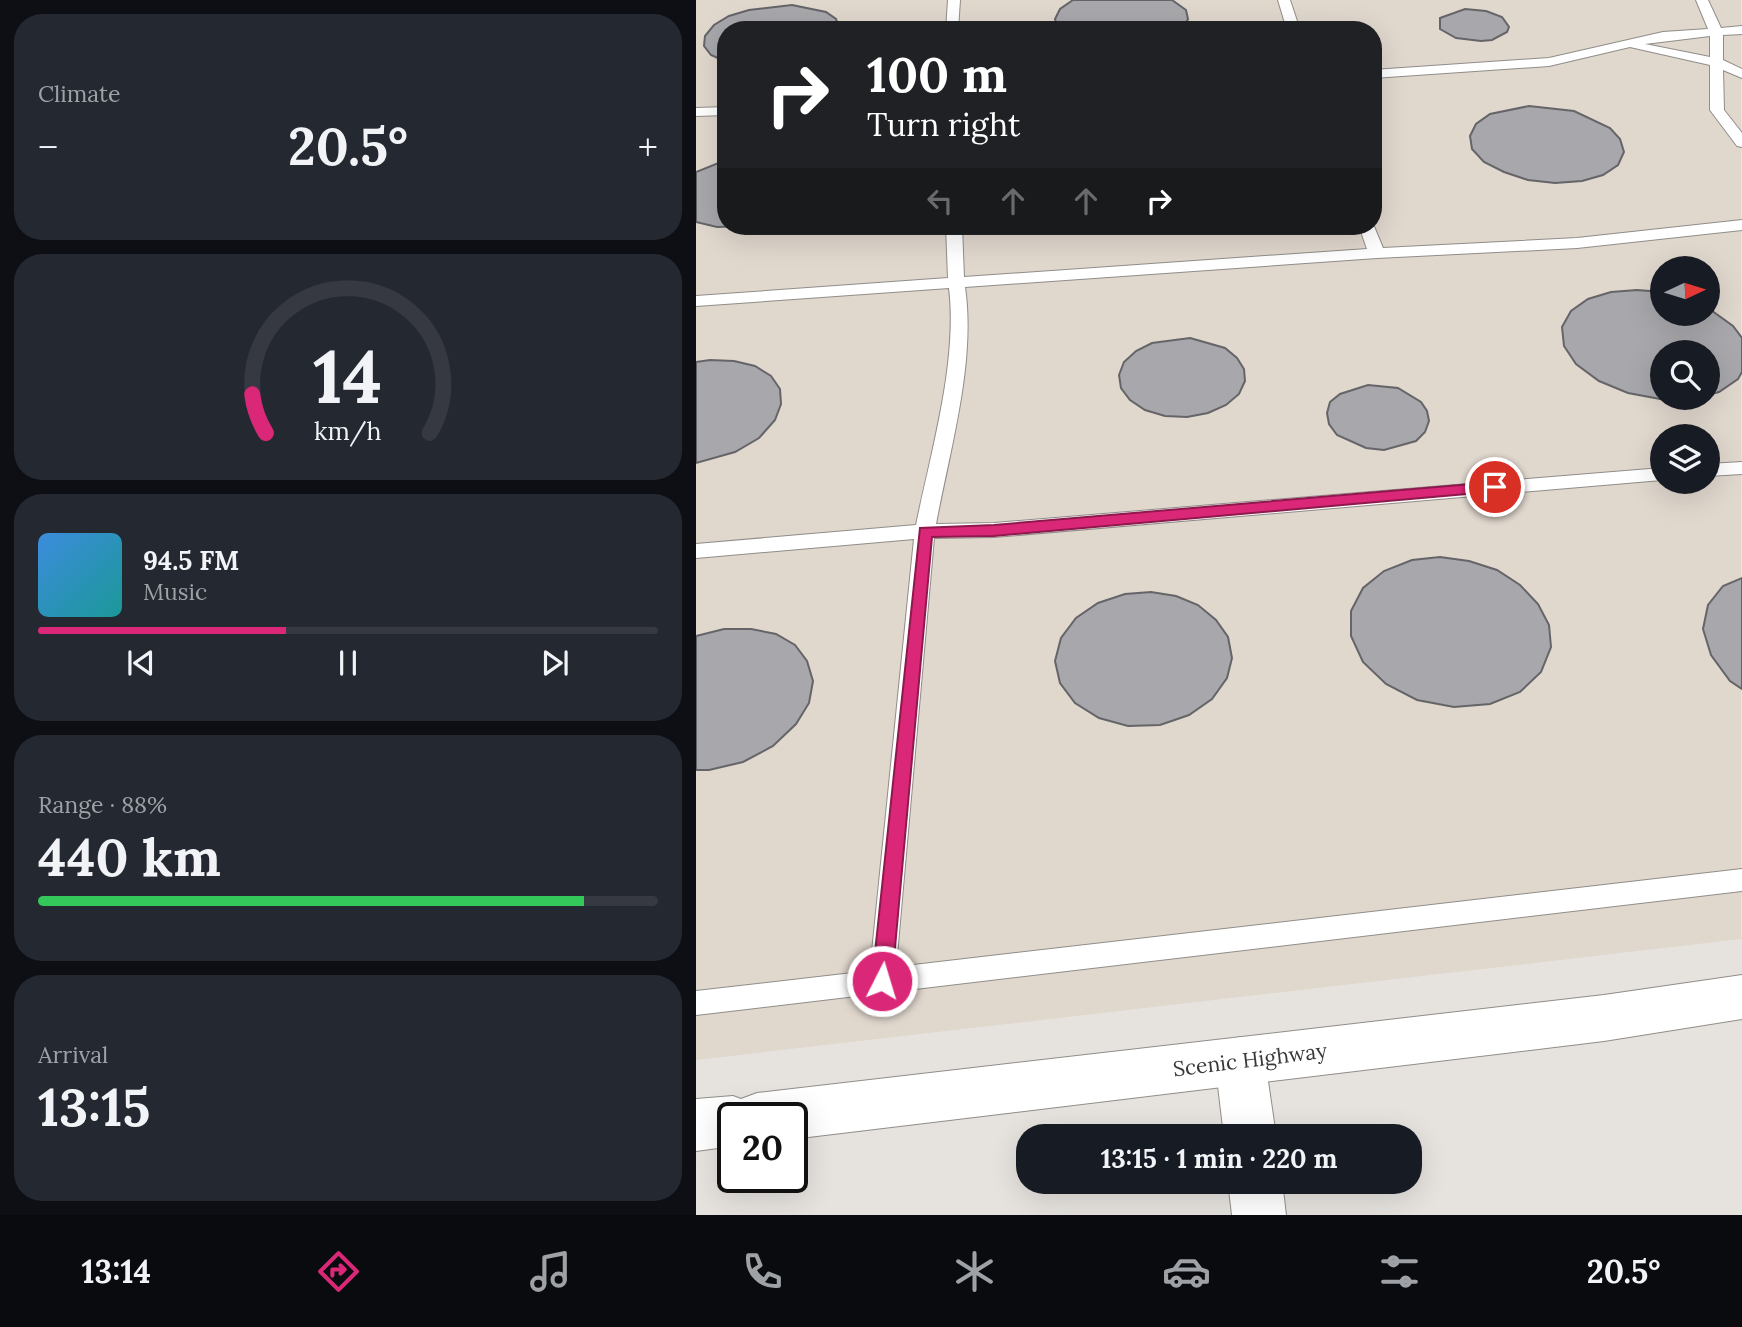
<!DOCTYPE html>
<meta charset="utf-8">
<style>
:root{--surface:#171b24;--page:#242831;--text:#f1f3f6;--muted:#9ea1a6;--line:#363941;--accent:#db2777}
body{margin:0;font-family:Lora,serif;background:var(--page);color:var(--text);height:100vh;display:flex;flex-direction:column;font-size:26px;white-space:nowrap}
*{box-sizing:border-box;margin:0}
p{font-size:23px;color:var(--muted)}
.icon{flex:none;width:38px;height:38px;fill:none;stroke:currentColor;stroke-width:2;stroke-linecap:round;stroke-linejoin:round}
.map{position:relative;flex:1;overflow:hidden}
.details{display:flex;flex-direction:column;gap:14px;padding:14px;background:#0d0f14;width:696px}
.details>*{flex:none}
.hud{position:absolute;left:21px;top:21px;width:665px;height:214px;border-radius:28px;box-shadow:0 7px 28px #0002;background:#202124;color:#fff;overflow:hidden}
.needle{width:46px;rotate:86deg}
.fabs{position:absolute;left:954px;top:256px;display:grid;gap:14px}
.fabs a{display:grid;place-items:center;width:70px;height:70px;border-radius:50%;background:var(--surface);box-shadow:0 7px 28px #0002;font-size:35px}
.speed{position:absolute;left:21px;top:1102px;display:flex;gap:14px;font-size:35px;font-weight:700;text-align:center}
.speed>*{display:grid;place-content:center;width:91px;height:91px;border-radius:50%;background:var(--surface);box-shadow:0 7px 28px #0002;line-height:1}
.speed .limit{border:4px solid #111;border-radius:10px;background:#fff;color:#111}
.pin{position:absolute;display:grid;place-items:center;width:60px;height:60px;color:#fff;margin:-30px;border:4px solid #fff;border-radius:50%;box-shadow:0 2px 7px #0007}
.me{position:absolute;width:77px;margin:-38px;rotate:5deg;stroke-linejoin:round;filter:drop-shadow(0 0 5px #0008)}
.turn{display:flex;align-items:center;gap:24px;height:147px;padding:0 35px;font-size:32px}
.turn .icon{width:91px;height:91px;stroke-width:2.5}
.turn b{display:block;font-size:49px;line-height:60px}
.lanes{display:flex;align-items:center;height:66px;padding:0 35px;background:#0003;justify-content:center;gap:35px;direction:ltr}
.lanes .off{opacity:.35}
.big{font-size:52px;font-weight:700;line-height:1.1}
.details .tile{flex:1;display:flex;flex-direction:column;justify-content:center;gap:10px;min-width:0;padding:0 24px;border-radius:28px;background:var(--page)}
.details .dial{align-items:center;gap:0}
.dial svg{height:182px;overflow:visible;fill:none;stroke:var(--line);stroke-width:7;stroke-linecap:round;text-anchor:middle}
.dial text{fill:var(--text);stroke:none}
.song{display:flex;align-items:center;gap:21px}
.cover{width:84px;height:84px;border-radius:10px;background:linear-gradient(135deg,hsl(210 70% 55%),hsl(180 70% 35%))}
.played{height:7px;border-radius:4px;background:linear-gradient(90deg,var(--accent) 40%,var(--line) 40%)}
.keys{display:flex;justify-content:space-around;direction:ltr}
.heat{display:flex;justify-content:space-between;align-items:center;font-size:38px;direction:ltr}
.charge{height:10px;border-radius:5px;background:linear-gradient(90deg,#34c759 88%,var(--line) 0)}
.trip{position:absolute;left:320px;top:1124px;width:406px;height:70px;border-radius:28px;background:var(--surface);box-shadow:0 7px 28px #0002;font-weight:700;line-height:70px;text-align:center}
.menu{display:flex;height:112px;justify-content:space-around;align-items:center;background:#090b0e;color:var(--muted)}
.menu .icon{width:49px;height:49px}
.menu .on{color:var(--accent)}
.menu b{font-size:32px;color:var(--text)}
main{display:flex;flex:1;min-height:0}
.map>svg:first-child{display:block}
.built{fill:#e0d7cd;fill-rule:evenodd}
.building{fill:#a8a8ac;stroke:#656569;stroke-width:2}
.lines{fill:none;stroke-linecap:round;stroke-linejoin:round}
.service-casing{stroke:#908d89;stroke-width:2}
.minor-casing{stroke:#908d89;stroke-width:2}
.primary-casing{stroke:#908d89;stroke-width:2}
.service{fill:#fff;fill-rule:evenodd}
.minor{fill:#fff;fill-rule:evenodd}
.primary{fill:#fff;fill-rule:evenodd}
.route{fill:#db2777;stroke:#8e194d;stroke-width:2}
.labels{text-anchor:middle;stroke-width:6;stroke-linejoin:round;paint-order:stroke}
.near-street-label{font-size:21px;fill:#3a3938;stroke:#fff}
</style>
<main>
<section class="details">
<div class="tile"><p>Climate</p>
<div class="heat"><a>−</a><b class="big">20.5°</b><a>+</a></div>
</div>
<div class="tile dial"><svg viewBox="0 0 100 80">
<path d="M14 69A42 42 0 1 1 86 69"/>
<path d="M14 69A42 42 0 0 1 8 52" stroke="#db2777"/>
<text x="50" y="56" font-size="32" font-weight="700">14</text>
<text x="50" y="72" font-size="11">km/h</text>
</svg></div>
<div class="tile">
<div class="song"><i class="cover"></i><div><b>94.5 FM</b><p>Music</p></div></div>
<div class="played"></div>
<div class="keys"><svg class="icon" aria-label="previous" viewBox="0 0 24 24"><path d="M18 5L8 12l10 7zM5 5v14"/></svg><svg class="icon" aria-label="pause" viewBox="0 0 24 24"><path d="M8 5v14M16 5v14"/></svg><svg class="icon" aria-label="next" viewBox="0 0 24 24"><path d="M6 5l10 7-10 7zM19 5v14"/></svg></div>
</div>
<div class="tile"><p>Range · 88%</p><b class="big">440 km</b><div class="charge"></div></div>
<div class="tile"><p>Arrival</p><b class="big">13:15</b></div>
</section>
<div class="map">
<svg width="1046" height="1215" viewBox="0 0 1046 1215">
<rect width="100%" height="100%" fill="#e6e3df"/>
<path class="built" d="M0,0H1045V939L0,1060ZM30,30H677V226H30ZM966,268H1012V313H966ZM966,352H1012V397H966ZM966,436H1012V481H966Z"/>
<g class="building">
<polygon points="476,0 490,10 492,19 486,30 362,30 359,19 364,9 377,0"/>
<polygon points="96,5 130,12 140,19 144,30 30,30 30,62 15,55 8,46 9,36 18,25 33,16 53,10"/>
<polygon points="769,9 790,11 806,17 813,27 811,32 796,40 785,41 760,38 744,29 744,18"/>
<polygon points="833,106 878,111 914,128 924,139 928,152 922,165 907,175 886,181 859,183 832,180 808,172 788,162 776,149 774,136 780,124 794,114"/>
<polygon points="30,160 30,226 51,226 21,227 0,222 0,172"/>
<polygon points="941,290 966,292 966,313 1012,313 1012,308 1037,326 1046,338 1046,372 1042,379 1023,392 1012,395 1012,352 966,352 966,397 1001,397 964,399 932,393 903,381 880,364 868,346 866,327 875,311 892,299 915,292"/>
<polygon points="494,338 529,348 541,358 548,369 549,381 543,394 530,405 512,413 491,417 469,416 449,410 434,400 425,388 423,375 428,362 440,351 456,343"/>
<polygon points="14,360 38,361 59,366 75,376 84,389 85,404 79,420 63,438 39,452 0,463 0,362"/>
<polygon points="672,385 702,388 725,402 731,411 733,421 729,432 720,441 688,450 670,448 641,435 633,424 631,413 634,402 644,394"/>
<polygon points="744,557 773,561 801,570 824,585 842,604 853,625 855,647 845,672 824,692 794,704 758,707 721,700 690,684 667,662 655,636 655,611 667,588 688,571 716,560"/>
<polygon points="1046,578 1046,689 1034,681 1015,655 1007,629 1012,605 1027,586"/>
<polygon points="455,592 480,596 502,605 520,620 532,637 536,658 531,678 516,699 493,715 464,725 432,726 403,718 379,703 364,683 359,661 365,638 380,618 402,603 429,594"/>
<polygon points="28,629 55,629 80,634 99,645 111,661 117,681 113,703 100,724 77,746 47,762 13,770 0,770 0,636"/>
</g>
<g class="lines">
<defs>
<g id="service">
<polygon points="252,0 264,0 262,30 250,30"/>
<polygon points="582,0 594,0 604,30 591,30"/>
<path d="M1000,0H1012L1025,28L1046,26V34L1027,35V60L1046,69V78L1027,70L1028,110L1046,133V147L1041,146L1014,110V65L934,47L853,66L677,78V70L853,58L967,32L1012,29ZM1014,36V57L949,44Z"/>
<polygon points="30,107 30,115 0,116 0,108"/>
<path d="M1046,220V230L881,248L681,258L269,287C280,362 254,449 240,524L298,523L966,468V480L298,537L238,538L200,967L1046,869V891L0,1015V991L174,971L218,539L0,558V544L220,525C235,452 262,361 253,288L0,306V296L252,278L250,226H266L268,277L671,249L663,226L677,224L687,248L881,238Z"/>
<polygon points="1046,462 1046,474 1012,476 1012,464"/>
</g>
<g id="minor">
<polygon points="544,1037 562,1044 569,1061 580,1136 528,1136 519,1061 526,1044"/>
<polygon points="532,1181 586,1181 590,1215 536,1215"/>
</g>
<polygon id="primary" points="1046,975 1046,1019 908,1041 96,1139 96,1118 37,1118 37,1146 0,1151 0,1099 37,1096 45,1099 61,1093 908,995"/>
</defs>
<use href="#service" class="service-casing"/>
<use href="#minor" class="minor-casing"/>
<use href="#primary" class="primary-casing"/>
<use href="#service" class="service"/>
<use href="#minor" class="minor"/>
<use href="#primary" class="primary"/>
</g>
<polygon class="route" points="799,482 804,484 806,487 804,491 298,536 236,537 196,981 193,987 186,990 179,987 176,981 224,528 298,525"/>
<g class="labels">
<g class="near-street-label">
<text transform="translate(554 1060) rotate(-7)" y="7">Scenic Highway</text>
</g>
</g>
</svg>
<div class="fabs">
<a><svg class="needle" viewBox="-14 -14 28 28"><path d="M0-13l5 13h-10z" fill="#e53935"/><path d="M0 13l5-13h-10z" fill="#9ea1a6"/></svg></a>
<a><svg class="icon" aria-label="search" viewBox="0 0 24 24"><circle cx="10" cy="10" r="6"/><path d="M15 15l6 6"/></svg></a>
<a><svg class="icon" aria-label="layers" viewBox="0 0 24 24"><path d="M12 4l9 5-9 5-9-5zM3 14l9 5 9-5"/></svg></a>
</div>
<div class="speed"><div class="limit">20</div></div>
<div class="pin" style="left:799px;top:487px;background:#d93025"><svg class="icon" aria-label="arrive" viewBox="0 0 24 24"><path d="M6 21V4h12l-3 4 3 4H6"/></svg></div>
<svg class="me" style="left:186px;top:981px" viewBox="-20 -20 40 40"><circle r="17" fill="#db2777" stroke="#fff" stroke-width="3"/><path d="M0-11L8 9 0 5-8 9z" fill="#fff"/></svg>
<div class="trip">13:15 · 1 min · 220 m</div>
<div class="hud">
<div class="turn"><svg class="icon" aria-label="right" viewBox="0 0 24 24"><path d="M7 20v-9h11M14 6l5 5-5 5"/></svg><div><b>100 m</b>Turn right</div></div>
<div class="lanes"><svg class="icon off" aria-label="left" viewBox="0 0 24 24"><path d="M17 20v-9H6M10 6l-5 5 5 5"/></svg><svg class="icon off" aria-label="ahead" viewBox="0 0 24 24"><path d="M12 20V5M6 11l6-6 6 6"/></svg><svg class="icon off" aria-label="ahead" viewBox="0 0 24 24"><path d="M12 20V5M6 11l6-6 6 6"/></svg><svg class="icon" aria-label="right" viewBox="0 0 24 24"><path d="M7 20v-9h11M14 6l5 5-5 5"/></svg></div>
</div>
</div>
</main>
<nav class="menu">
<b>13:14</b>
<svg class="icon on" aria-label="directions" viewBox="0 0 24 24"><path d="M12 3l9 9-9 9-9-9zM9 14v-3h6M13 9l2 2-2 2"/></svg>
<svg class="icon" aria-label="music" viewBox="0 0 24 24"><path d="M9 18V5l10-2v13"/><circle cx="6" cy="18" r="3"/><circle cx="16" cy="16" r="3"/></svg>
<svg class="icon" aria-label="phone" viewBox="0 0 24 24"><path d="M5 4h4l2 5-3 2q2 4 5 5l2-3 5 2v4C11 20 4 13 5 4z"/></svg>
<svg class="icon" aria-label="climate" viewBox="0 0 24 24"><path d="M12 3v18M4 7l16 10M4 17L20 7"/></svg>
<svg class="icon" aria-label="car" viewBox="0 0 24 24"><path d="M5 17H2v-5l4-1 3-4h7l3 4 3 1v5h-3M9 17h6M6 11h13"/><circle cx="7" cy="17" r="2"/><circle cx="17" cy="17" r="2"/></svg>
<svg class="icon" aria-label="filters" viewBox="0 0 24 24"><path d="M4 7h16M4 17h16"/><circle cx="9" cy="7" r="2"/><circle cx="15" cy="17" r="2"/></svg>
<b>20.5°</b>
</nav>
